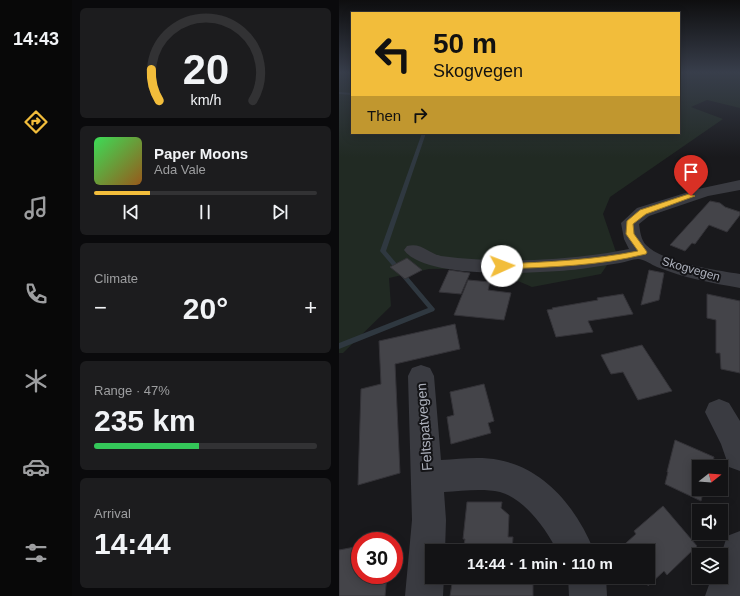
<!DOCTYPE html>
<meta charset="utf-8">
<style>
:root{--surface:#131315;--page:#1c1c1e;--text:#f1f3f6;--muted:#9d9ea0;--line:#323234;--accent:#f2bd3b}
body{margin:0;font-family:Helvetica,sans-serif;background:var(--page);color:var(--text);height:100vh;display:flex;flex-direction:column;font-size:15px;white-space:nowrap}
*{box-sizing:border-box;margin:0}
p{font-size:13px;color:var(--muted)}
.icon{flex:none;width:22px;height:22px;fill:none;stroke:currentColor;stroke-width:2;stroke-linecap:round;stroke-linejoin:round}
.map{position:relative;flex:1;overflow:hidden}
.details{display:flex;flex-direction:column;gap:8px;padding:8px;background:#0a0a0c;width:267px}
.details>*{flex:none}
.hud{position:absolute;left:12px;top:12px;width:329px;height:122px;border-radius:0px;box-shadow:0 2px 10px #0003,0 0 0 1px var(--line);background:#f2bd3b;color:#111;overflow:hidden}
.needle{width:26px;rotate:73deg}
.buttons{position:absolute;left:353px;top:460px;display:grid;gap:8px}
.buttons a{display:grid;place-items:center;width:36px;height:36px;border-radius:0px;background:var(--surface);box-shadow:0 2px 10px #0003,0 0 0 1px var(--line);font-size:20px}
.speed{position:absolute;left:12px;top:532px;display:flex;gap:8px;font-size:20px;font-weight:700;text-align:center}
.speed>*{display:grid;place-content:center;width:52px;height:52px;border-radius:50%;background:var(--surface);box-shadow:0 2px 10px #0003,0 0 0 1px var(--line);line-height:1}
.speed .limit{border:6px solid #d22;background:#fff;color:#111}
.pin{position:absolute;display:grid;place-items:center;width:34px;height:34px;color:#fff;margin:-41px -17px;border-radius:50% 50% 50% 0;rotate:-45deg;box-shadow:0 0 4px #0007}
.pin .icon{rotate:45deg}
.me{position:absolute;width:44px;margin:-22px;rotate:88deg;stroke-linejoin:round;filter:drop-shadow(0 0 3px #0008)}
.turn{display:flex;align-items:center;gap:14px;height:84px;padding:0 16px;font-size:18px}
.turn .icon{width:52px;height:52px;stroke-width:2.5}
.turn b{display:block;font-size:28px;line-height:34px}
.then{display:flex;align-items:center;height:38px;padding:0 16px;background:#0003;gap:8px;font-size:15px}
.big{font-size:30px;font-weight:800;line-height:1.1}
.details .tile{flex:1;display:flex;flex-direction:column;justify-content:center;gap:6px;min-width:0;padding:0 14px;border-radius:6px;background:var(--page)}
.details .dial{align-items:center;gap:0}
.dial svg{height:104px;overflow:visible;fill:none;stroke:var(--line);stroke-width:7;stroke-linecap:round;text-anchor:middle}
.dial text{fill:var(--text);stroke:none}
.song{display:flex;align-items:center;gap:12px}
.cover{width:48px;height:48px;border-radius:6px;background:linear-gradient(135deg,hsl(130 70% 55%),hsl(30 70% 35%))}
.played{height:4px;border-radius:2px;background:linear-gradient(90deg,var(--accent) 25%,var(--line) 25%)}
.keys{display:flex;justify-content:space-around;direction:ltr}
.heat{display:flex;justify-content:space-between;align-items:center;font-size:22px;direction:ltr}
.charge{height:6px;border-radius:3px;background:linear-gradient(90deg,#34c759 47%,var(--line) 0)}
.trip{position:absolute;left:86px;top:544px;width:230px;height:40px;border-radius:0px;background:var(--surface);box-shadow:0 2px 10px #0003,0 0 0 1px var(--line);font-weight:800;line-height:40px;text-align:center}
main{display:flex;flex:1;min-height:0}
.tabs{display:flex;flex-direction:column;width:72px;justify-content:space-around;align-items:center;background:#080808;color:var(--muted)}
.tabs .icon{width:28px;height:28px}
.tabs .current{color:var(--accent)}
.tabs b{font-size:18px;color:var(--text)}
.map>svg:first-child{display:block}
.green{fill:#212a23}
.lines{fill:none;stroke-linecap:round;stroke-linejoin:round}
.stream{fill:#2f3840;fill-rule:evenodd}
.building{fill:#444449;stroke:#343338}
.minor{fill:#3a3b41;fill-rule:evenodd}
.route{fill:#f2bd3b;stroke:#9d7b26}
.labels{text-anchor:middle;stroke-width:4;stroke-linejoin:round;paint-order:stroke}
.street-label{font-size:12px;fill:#acb0bb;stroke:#141417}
.near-street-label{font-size:14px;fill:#acb0bb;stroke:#141417}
</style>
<main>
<nav class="tabs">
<b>14:43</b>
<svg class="icon current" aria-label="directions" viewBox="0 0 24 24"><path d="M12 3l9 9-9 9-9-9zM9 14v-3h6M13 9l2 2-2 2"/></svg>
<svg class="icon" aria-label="music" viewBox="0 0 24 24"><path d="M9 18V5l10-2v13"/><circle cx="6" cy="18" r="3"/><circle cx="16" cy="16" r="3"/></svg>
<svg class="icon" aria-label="phone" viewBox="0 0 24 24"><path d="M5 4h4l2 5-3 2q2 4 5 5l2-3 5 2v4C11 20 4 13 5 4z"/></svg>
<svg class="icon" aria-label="climate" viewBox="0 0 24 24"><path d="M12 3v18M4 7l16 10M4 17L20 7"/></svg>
<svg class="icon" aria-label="car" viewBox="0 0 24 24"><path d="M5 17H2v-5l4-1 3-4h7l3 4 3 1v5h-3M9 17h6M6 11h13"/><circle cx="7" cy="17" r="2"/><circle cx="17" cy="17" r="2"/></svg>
<svg class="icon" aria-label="filters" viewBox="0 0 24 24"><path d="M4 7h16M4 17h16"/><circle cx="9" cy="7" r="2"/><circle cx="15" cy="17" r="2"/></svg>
</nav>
<section class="details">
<div class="tile dial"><svg viewBox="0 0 100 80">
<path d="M14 69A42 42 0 1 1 86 69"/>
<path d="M14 69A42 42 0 0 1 8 45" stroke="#f2bd3b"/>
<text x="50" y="56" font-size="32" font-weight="700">20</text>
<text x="50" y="72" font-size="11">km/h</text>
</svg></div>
<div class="tile">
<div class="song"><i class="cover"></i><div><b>Paper Moons</b><p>Ada Vale</p></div></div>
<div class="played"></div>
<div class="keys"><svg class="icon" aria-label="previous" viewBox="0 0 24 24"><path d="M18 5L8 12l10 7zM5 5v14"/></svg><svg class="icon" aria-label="pause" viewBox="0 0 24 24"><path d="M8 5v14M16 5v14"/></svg><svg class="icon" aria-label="next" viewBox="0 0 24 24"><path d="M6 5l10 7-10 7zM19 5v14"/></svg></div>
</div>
<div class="tile"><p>Climate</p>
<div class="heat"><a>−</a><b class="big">20°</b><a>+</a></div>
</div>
<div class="tile"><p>Range · 47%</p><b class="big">235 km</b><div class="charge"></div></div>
<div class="tile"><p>Arrival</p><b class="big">14:44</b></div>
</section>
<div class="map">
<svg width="401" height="596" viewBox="0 0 401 596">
<rect width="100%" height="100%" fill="#19191c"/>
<polygon class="green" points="0,73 13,73 13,133 340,133 340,73 401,73 401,108 368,100 352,107 384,119 271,197 264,214 277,252 262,274 193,287 149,268 90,269 50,278 52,306 4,353 0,353"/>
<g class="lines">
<g class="stream">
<polygon points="0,92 13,93 13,95 0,94"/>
<polygon points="83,133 87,133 47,251 96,309 95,311 0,349 0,343 89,308 41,251"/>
</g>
</g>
<g class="building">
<polygon points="371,201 381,203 386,207 401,212 401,215 388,232 370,225 356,244 353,243 346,251 331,245"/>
<polygon points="68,258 83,270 66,279 51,267"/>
<polygon points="110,270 131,273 122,294 100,292"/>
<polygon points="310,270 325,273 320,300 302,305"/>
<polygon points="129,280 151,282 149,290 172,293 165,320 115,315"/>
<polygon points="284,294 294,314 249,321 254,332 217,337 208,310 214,309 213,308 259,300 258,298"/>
<polygon points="368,294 401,301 401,373 382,369 381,353 377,353 377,320 368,318"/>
<polygon points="116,324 121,349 56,364 61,473 19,485 22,389 42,384 40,341"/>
<polygon points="303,345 333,391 299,400 284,372 272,374 262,355"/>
<polygon points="145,384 155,421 149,423 152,433 112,444 108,417 115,415 111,392"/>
<polygon points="336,440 375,457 373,467 360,467 360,489 365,489 362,501 326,484 329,472 328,472"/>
<polygon points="128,502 163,502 162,508 170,515 169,537 174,537 173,551 124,551 126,539 124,539"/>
<polygon points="324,506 358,546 328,575 325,571 309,586 309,551 278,551 297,534 295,531"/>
<polygon points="21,546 21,575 48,575 46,596 0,596 0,550"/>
<polygon points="114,577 194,577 194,596 111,596"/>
</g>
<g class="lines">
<g class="minor">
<path d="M401,180V190L369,196L310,216L300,224C301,231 302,240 307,245C325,263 376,270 401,274V288C373,283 345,278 318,267C313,265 305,259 299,259C293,259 287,262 281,263C268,265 255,267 242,269C206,273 87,281 65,250L68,246C82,242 89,253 102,256C163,264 230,261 290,249L285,239L282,223L298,208L359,189Z"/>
<path d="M82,365L91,368L95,376L102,460C121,459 141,456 160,460C207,469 238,509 255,551H218C208,530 185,498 161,492C143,488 123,491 105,492L107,520L106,551H93V577H105L104,596H66L73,520L69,376L73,368Z"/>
<polygon points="380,399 390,403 401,421 401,471 390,467 382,444 366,412 370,403"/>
<polygon points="401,531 401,596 366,596 371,582 376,577 382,577 382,555 388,536"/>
<polygon points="229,577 267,577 268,596 230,596"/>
</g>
</g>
<linearGradient id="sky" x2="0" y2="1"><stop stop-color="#0e0e0f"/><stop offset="0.46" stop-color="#383e4b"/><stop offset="1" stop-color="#383e4b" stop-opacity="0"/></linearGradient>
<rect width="401" height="157" fill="url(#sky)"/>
<path class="route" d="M350,194L356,196L307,214L294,224L295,234L308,252L307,254C259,266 212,267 163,269L159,266L163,264C209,262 254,260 299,251L287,234L288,221L301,210Z"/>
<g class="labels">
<g class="street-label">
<text transform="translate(352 269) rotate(16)" y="4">Skogvegen</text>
</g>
<g class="near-street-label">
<text transform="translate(85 427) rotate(-94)" y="5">Feltspatvegen</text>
</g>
</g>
</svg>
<div class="buttons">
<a><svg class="needle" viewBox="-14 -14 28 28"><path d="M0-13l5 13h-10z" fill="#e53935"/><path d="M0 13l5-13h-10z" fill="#9d9ea0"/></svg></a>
<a><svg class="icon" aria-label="sound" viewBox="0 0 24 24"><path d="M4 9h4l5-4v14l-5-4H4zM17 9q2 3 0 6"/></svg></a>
<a><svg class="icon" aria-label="layers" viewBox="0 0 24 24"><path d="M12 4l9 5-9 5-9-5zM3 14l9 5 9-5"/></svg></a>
</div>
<div class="speed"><div class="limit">30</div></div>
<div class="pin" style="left:352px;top:196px;background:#d93025"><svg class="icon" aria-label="arrive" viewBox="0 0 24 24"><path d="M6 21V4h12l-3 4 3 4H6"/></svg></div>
<svg class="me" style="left:163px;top:266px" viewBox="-20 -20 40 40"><circle r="19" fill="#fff"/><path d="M0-13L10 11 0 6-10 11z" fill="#f2bd3b"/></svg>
<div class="trip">14:44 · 1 min · 110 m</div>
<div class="hud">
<div class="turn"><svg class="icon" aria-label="left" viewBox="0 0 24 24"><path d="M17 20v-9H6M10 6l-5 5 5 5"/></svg><div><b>50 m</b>Skogvegen</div></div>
<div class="then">Then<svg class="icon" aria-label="right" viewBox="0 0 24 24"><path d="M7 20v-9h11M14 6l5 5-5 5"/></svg></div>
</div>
</div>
</main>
